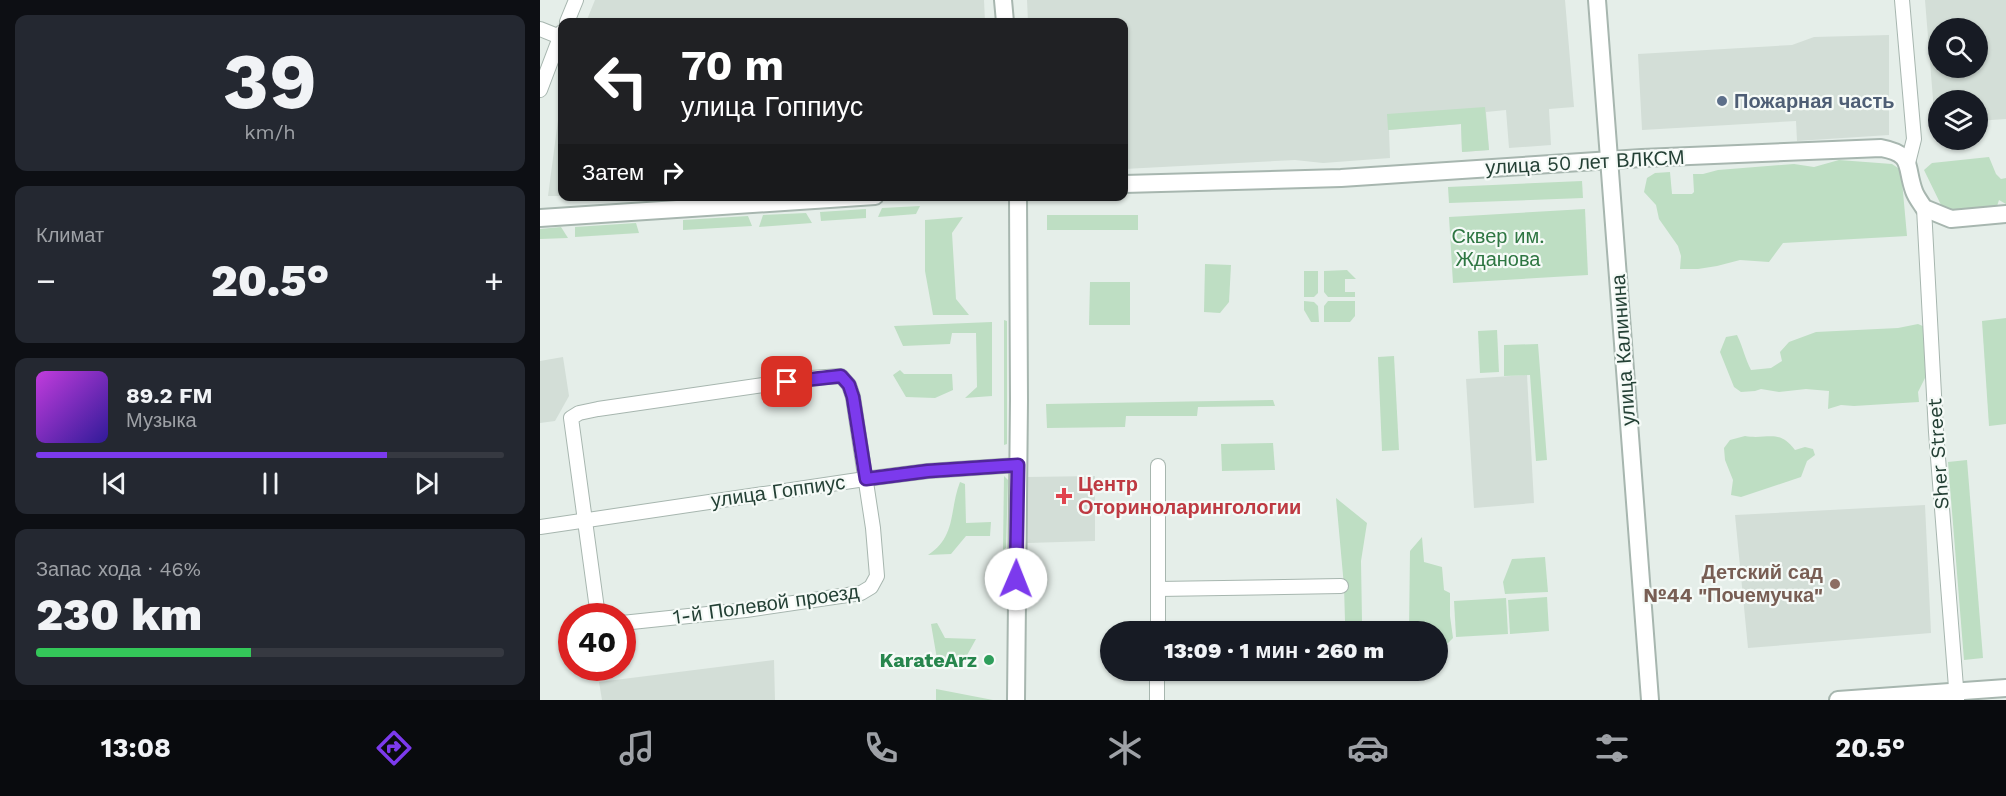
<!DOCTYPE html>
<html lang="ru">
<meta charset="utf-8">
<style>
:root{--surface:#171b24;--page:#242831;--text:#f1f3f6;--muted:#9ea1a6;--line:#363941;--accent:#7c3aed}
body{margin:0;font-family:"Work Sans",sans-serif;background:var(--page);color:var(--text);height:100vh;display:flex;flex-direction:column;font-size:22px;white-space:nowrap}
*{box-sizing:border-box;margin:0}
p{font-size:20px;color:var(--muted)}
.icon{flex:none;width:33px;height:33px;fill:none;stroke:currentColor;stroke-width:2;stroke-linecap:round;stroke-linejoin:round}
.map{position:relative;flex:1;overflow:hidden}
.side{display:flex;flex-direction:column;gap:15px;padding:15px;background:#0d0f14;width:540px}
.side>*{flex:none}
.hud{position:absolute;left:18px;top:18px;width:570px;height:183px;border-radius:12px;box-shadow:0 2px 4px #0004;background:#202124;color:#fff;overflow:hidden}
.fabs{position:absolute;left:1388px;top:18px;display:grid;gap:12px}
.fabs a{display:grid;place-items:center;width:60px;height:60px;border-radius:50%;background:var(--surface);box-shadow:0 2px 4px #0004;font-size:30px}
.speed{position:absolute;left:18px;top:603px;display:flex;gap:12px;font-size:30px;font-weight:700;text-align:center}
.speed>*{display:grid;place-content:center;width:78px;height:78px;border-radius:50%;background:var(--surface);box-shadow:0 2px 4px #0004;line-height:1}
.speed .limit{border:9px solid #d22;background:#fff;color:#111}
.pin{position:absolute;display:grid;place-items:center;width:51px;height:51px;color:#fff;margin:-26px;border-radius:12px;box-shadow:0 3px 9px #0006}
.me{position:absolute;width:66px;margin:-33px;rotate:1deg;stroke-linejoin:round;filter:drop-shadow(0 0 4px #0008)}
.turn{display:flex;align-items:center;gap:21px;height:126px;padding:0 24px;font-size:27px}
.turn .icon{width:78px;height:78px;stroke-width:2.5}
.turn b{display:block;font-size:42px;line-height:51px}
.then{display:flex;align-items:center;height:57px;padding:0 24px;background:#0003;gap:12px;font-size:22px}
.big{font-size:45px;font-weight:800;line-height:1.1}
.side .card{flex:1;display:flex;flex-direction:column;justify-content:center;gap:9px;min-width:0;padding:0 21px;border-radius:12px;background:var(--page)}
.side .dial{align-items:center;gap:0}
.dial b{font-size:78px;line-height:1}
.song{display:flex;align-items:center;gap:18px}
.cover{width:72px;height:72px;border-radius:9px;background:linear-gradient(135deg,hsl(290 70% 55%),hsl(250 70% 35%))}
.played{height:6px;border-radius:3px;background:linear-gradient(90deg,var(--accent) 75%,var(--line) 75%)}
.keys{display:flex;justify-content:space-around;direction:ltr}
.heat{display:flex;justify-content:space-between;align-items:center;font-size:33px;direction:ltr}
.charge{height:9px;border-radius:4px;background:linear-gradient(90deg,#34c759 46%,var(--line) 0)}
.trip{position:absolute;left:560px;top:621px;width:348px;height:60px;border-radius:30px;background:var(--surface);box-shadow:0 2px 4px #0004;font-weight:800;line-height:60px;text-align:center}
.tabs{display:flex;height:96px;justify-content:space-around;align-items:center;background:#090b0e;color:var(--muted)}
.tabs .icon{width:42px;height:42px}
.tabs .on{color:var(--accent)}
.tabs b{font-size:27px;color:var(--text)}
main{display:flex;flex:1;min-height:0}
.map>svg:first-child{display:block}
.built{fill:#d3ded7;fill-rule:evenodd}
.green{fill:#bedec3}
.lines{fill:none;stroke-linecap:round;stroke-linejoin:round}
.minor-casing{stroke:#a7b6af;stroke-width:16}
.tertiary-casing{stroke:#a7b6af;stroke-width:20}
.minor{stroke:#fff;stroke-width:14}
.tertiary{stroke:#fff;stroke-width:16}
.route-casing{stroke:#51269a;stroke-width:15}
.route{stroke:#7c3aed;stroke-width:10}
.service-dot{fill:#5c6f8a;stroke:#f5faf7;stroke-width:2}
.health-dot{fill:#e0444e;stroke:#f5faf7;stroke-width:2}
.education-dot{fill:#8d6e63;stroke:#f5faf7;stroke-width:2}
.leisure-dot{fill:#2e9e5b;stroke:#f5faf7;stroke-width:2}
.labels{text-anchor:middle;stroke-width:4.5;stroke-linejoin:round;paint-order:stroke}
.service-label{font-size:20px;font-weight:bold;fill:#4e5e75;stroke:#f5faf7;text-anchor:start}
.street-label{font-size:20px;fill:#244035;stroke:#f5faf7}
.park-label{font-size:20px;fill:#2e7642;stroke:#f5faf7}
.health-label{font-size:20px;font-weight:bold;fill:#be3a42;stroke:#f5faf7;text-anchor:start}
.education-label{font-size:20px;font-weight:bold;fill:#785e54;stroke:#f5faf7;text-anchor:end}
.leisure-label{font-size:20px;font-weight:bold;fill:#27864d;stroke:#f5faf7;text-anchor:end}
</style>
<main>
<section class="side">
<div class="card dial"><b>39</b><p>km/h</p></div>
<div class="card"><p>Климат</p>
<div class="heat"><a>−</a><b class="big">20.5°</b><a>+</a></div>
</div>
<div class="card">
<div class="song"><i class="cover"></i><div><b>89.2 FM</b><p>Музыка</p></div></div>
<div class="played"></div>
<div class="keys"><svg class="icon" aria-label="previous" viewBox="0 0 24 24"><path d="M18 5L8 12l10 7zM5 5v14"/></svg><svg class="icon" aria-label="pause" viewBox="0 0 24 24"><path d="M8 5v14M16 5v14"/></svg><svg class="icon" aria-label="next" viewBox="0 0 24 24"><path d="M6 5l10 7-10 7zM19 5v14"/></svg></div>
</div>
<div class="card"><p>Запас хода · 46%</p><b class="big">230 km</b><div class="charge"></div></div>
</section>
<div class="map">
<svg width="1466" height="700" viewBox="0 0 1466 700">
<rect width="100%" height="100%" fill="#e5eee9"/>
<g class="built">
<polygon points="55,0 444,0 445,22 46,22"/>
<polygon points="487,0 1025,0 1034,107 1009,109 1011,145 969,148 966,110 946,112 949,150 922,152 921,124 849,130 850,158 783,163 755,160 584,169 584,22 488,22"/>
<path d="M1385,0H1466V119L1437,121V100H1398V124H1395ZM1398,28H1437V68H1398Z"/>
<polygon points="1349,35 1349,135 1257,141 1256,121 1102,130 1098,54 1252,45 1274,37"/>
<polygon points="22,90 22,196 8,196"/>
<polygon points="23,357 29,396 15,421 0,423 0,361"/>
<polygon points="987,375 994,503 934,508 926,379"/>
<polygon points="555,476 555,541 487,543 487,477"/>
<polygon points="1385,505 1391,633 1208,648 1195,515"/>
<polygon points="234,660 235,700 62,700 59,682"/>
</g>
<g class="green">
<polygon points="945,107 949,150 922,152 921,124 848,130 847,114"/>
<polygon points="1449,157 1456,174 1461,179 1466,178 1466,204 1459,200 1456,209 1412,213 1403,209 1384,170 1392,163"/>
<polygon points="1299,160 1352,164 1361,170 1367,236 1243,243 1229,262 1200,260 1177,266 1158,269 1140,269 1141,256 1138,246 1119,219 1116,205 1104,192 1107,178 1115,173 1130,172 1132,194 1152,194 1154,192 1153,174 1163,174 1178,170 1254,164 1274,167"/>
<polygon points="1042,181 1043,198 909,203 908,187"/>
<polygon points="380,206 376,214 338,217 342,208"/>
<polygon points="326,209 326,218 281,221 280,212"/>
<polygon points="1045,209 1048,275 913,283 909,217"/>
<polygon points="266,213 272,223 219,227 223,215"/>
<rect x="507" y="215" width="91" height="15"/>
<polygon points="208,216 212,226 143,230 143,220"/>
<polygon points="423,217 412,233 416,299 429,315 393,315 385,271 385,220"/>
<polygon points="96,223 99,233 35,237 35,227"/>
<polygon points="21,227 28,238 0,239 0,229"/>
<polygon points="665,264 691,265 689,302 680,313 664,312"/>
<polygon points="807,270 816,279 805,279 805,292 815,292 815,297 788,297 784,292 784,271"/>
<polygon points="764,271 778,271 778,293 774,297 764,297"/>
<polygon points="550,282 590,282 590,325 549,325"/>
<polygon points="764,301 774,302 778,306 779,322 771,322 764,310"/>
<polygon points="788,301 815,301 815,316 810,322 784,322 784,306"/>
<polygon points="1466,318 1466,424 1449,426 1442,321"/>
<polygon points="464,320 467,321 467,444 464,445"/>
<polygon points="452,322 452,396 425,398 437,387 436,333 412,333 410,344 363,346 354,326"/>
<path d="M1378,324L1385,327V378L1378,392L1379,402L1314,406L1301,405L1288,409L1289,391L1266,389L1239,392L1221,389L1215,391L1201,392L1194,387L1180,352L1186,337L1197,335C1203,347 1205,359 1211,370L1231,368L1242,361L1240,352L1249,342L1276,332L1358,328Z"/>
<polygon points="957,330 959,372 940,373 938,331"/>
<polygon points="998,344 1007,460 996,461 990,375 964,376 964,345"/>
<polygon points="854,356 859,450 842,451 838,357"/>
<polygon points="360,370 364,374 412,374 413,390 395,398 366,397 353,375"/>
<polygon points="733,400 735,406 658,407 657,416 586,416 585,427 507,428 506,404"/>
<path d="M1205,436C1227,440 1239,428 1255,450L1265,447L1273,449L1275,455L1267,461L1261,477L1201,497L1191,495L1193,480L1185,460L1184,448L1190,440Z"/>
<polygon points="733,443 735,470 682,471 681,444"/>
<polygon points="1427,460 1443,658 1424,660 1408,462"/>
<polygon points="464,476 468,480 466,548 463,550"/>
<path d="M420,482L425,484L426,523L451,522L450,536H426L411,554L388,555C417,536 409,510 420,482Z"/>
<polygon points="796,498 827,523 821,561 822,621 805,621 804,586"/>
<polygon points="882,537 884,562 902,567 904,590 910,593 910,616 913,638 904,647 897,647 897,632 869,631 870,551"/>
<polygon points="1005,557 1008,592 965,594 963,582 972,559"/>
<polygon points="1007,597 1009,631 970,634 968,600"/>
<polygon points="966,598 968,634 916,637 914,601"/>
<polygon points="397,623 405,638 436,639 426,657 397,659 391,624"/>
<polygon points="396,689 453,700 396,700"/>
</g>
<g class="lines">
<defs>
<g id="minor">
<polyline points="1362,0 1374,139 1368,163"/>
<polyline points="27,22 36,0"/>
<polyline points="0,29 20,37"/>
<polyline points="0,90 22,32"/>
<polyline points="1384,208 1396,432 1417,700"/>
<polyline points="0,527 325,479 388,471 478,465"/>
<polyline points="618,589 801,586"/>
<polyline points="60,616 57,609 31,418 39,413 58,409 271,378 301,376 309,385 313,397 333,528 337,576 331,587 321,593 206,610 82,623"/>
<polyline points="618,632 618,466"/>
<polyline points="617,700 617,670"/>
</g>
<g id="tertiary">
<polyline points="463,0 465,22"/>
<polyline points="1057,0 1110,700"/>
<path d="M584,184L801,178L1102,158L1341,148C1374,154 1365,166 1374,191C1376,197 1381,203 1384,208L1411,219L1466,214"/>
<polyline points="0,218 335,196"/>
<polyline points="476,700 479,400 478,196"/>
<polyline points="1298,700 1466,688"/>
</g>
</defs>
<use href="#minor" class="minor-casing"/>
<use href="#tertiary" class="tertiary-casing"/>
<use href="#minor" class="minor"/>
<use href="#tertiary" class="tertiary"/>
</g>
<g class="lines">
<defs>
<polyline id="route" points="247,382 301,376 309,385 313,397 326,479 388,471 478,465 476,579"/>
</defs>
<use href="#route" class="route-casing"/>
<use href="#route" class="route"/>
</g>
<circle class="service-dot" cx="1182" cy="101" r="6"/>
<path class="health-dot" d="M521 487h6v6h6v6h-6v6h-6v-6h-6v-6h6z"/>
<circle class="education-dot" cx="1295" cy="584" r="6"/>
<circle class="leisure-dot" cx="449" cy="660" r="6"/>
<g class="labels">
<g class="service-label">
<text x="1194" y="108">Пожарная часть</text>
</g>
<g class="street-label">
<text transform="translate(1045 162) rotate(-3)" y="7">улица 50 лет ВЛКСМ</text>
<text transform="translate(1083 350) rotate(-94)" y="7">улица Калинина</text>
<text transform="translate(1398 454) rotate(-94)" y="7">Sher Street</text>
<text transform="translate(238 491) rotate(-8)" y="7">улица Гоппиус</text>
<text transform="translate(226 604) rotate(-8)" y="7">1-й Полевой проезд</text>
</g>
<g class="park-label">
<text x="958" y="243">Сквер им.<tspan x="958" dy="23">Жданова</tspan></text>
</g>
<g class="health-label">
<text x="538" y="491">Центр<tspan x="538" dy="23">Оториноларингологии</tspan></text>
</g>
<g class="education-label">
<text x="1283" y="579">Детский сад<tspan x="1283" dy="23">№44 "Почемучка"</tspan></text>
</g>
<g class="leisure-label">
<text x="437" y="667">KarateArz</text>
</g>
</g>
</svg>
<div class="fabs">
<a><svg class="icon" aria-label="search" viewBox="0 0 24 24"><circle cx="10" cy="10" r="6"/><path d="M15 15l6 6"/></svg></a>
<a><svg class="icon" aria-label="layers" viewBox="0 0 24 24"><path d="M12 4l9 5-9 5-9-5zM3 14l9 5 9-5"/></svg></a>
</div>
<div class="speed"><div class="limit">40</div></div>
<div class="pin" style="left:247px;top:382px;background:#d93025"><svg class="icon" aria-label="arrive" viewBox="0 0 24 24"><path d="M6 21V4h12l-3 4 3 4H6"/></svg></div>
<svg class="me" style="left:476px;top:579px" viewBox="-20 -20 40 40"><circle r="19" fill="#fff"/><path d="M0-13L10 11 0 6-10 11z" fill="#7c3aed"/></svg>
<div class="trip">13:09 · 1 мин · 260 m</div>
<div class="hud">
<div class="turn"><svg class="icon" aria-label="left" viewBox="0 0 24 24"><path d="M17 20v-9H6M10 6l-5 5 5 5"/></svg><div><b>70 m</b>улица Гоппиус</div></div>
<div class="then">Затем<svg class="icon" aria-label="right" viewBox="0 0 24 24"><path d="M7 20v-9h11M14 6l5 5-5 5"/></svg></div>
</div>
</div>
</main>
<nav class="tabs">
<b>13:08</b>
<svg class="icon on" aria-label="directions" viewBox="0 0 24 24"><path d="M12 3l9 9-9 9-9-9zM9 14v-3h6M13 9l2 2-2 2"/></svg>
<svg class="icon" aria-label="music" viewBox="0 0 24 24"><path d="M9 18V5l10-2v13"/><circle cx="6" cy="18" r="3"/><circle cx="16" cy="16" r="3"/></svg>
<svg class="icon" aria-label="phone" viewBox="0 0 24 24"><path d="M5 4h4l2 5-3 2q2 4 5 5l2-3 5 2v4C11 20 4 13 5 4z"/></svg>
<svg class="icon" aria-label="climate" viewBox="0 0 24 24"><path d="M12 3v18M4 7l16 10M4 17L20 7"/></svg>
<svg class="icon" aria-label="car" viewBox="0 0 24 24"><path d="M5 17H2v-5l4-1 3-4h7l3 4 3 1v5h-3M9 17h6M6 11h13"/><circle cx="7" cy="17" r="2"/><circle cx="17" cy="17" r="2"/></svg>
<svg class="icon" aria-label="filters" viewBox="0 0 24 24"><path d="M4 7h16M4 17h16"/><circle cx="9" cy="7" r="2"/><circle cx="15" cy="17" r="2"/></svg>
<b>20.5°</b>
</nav>
